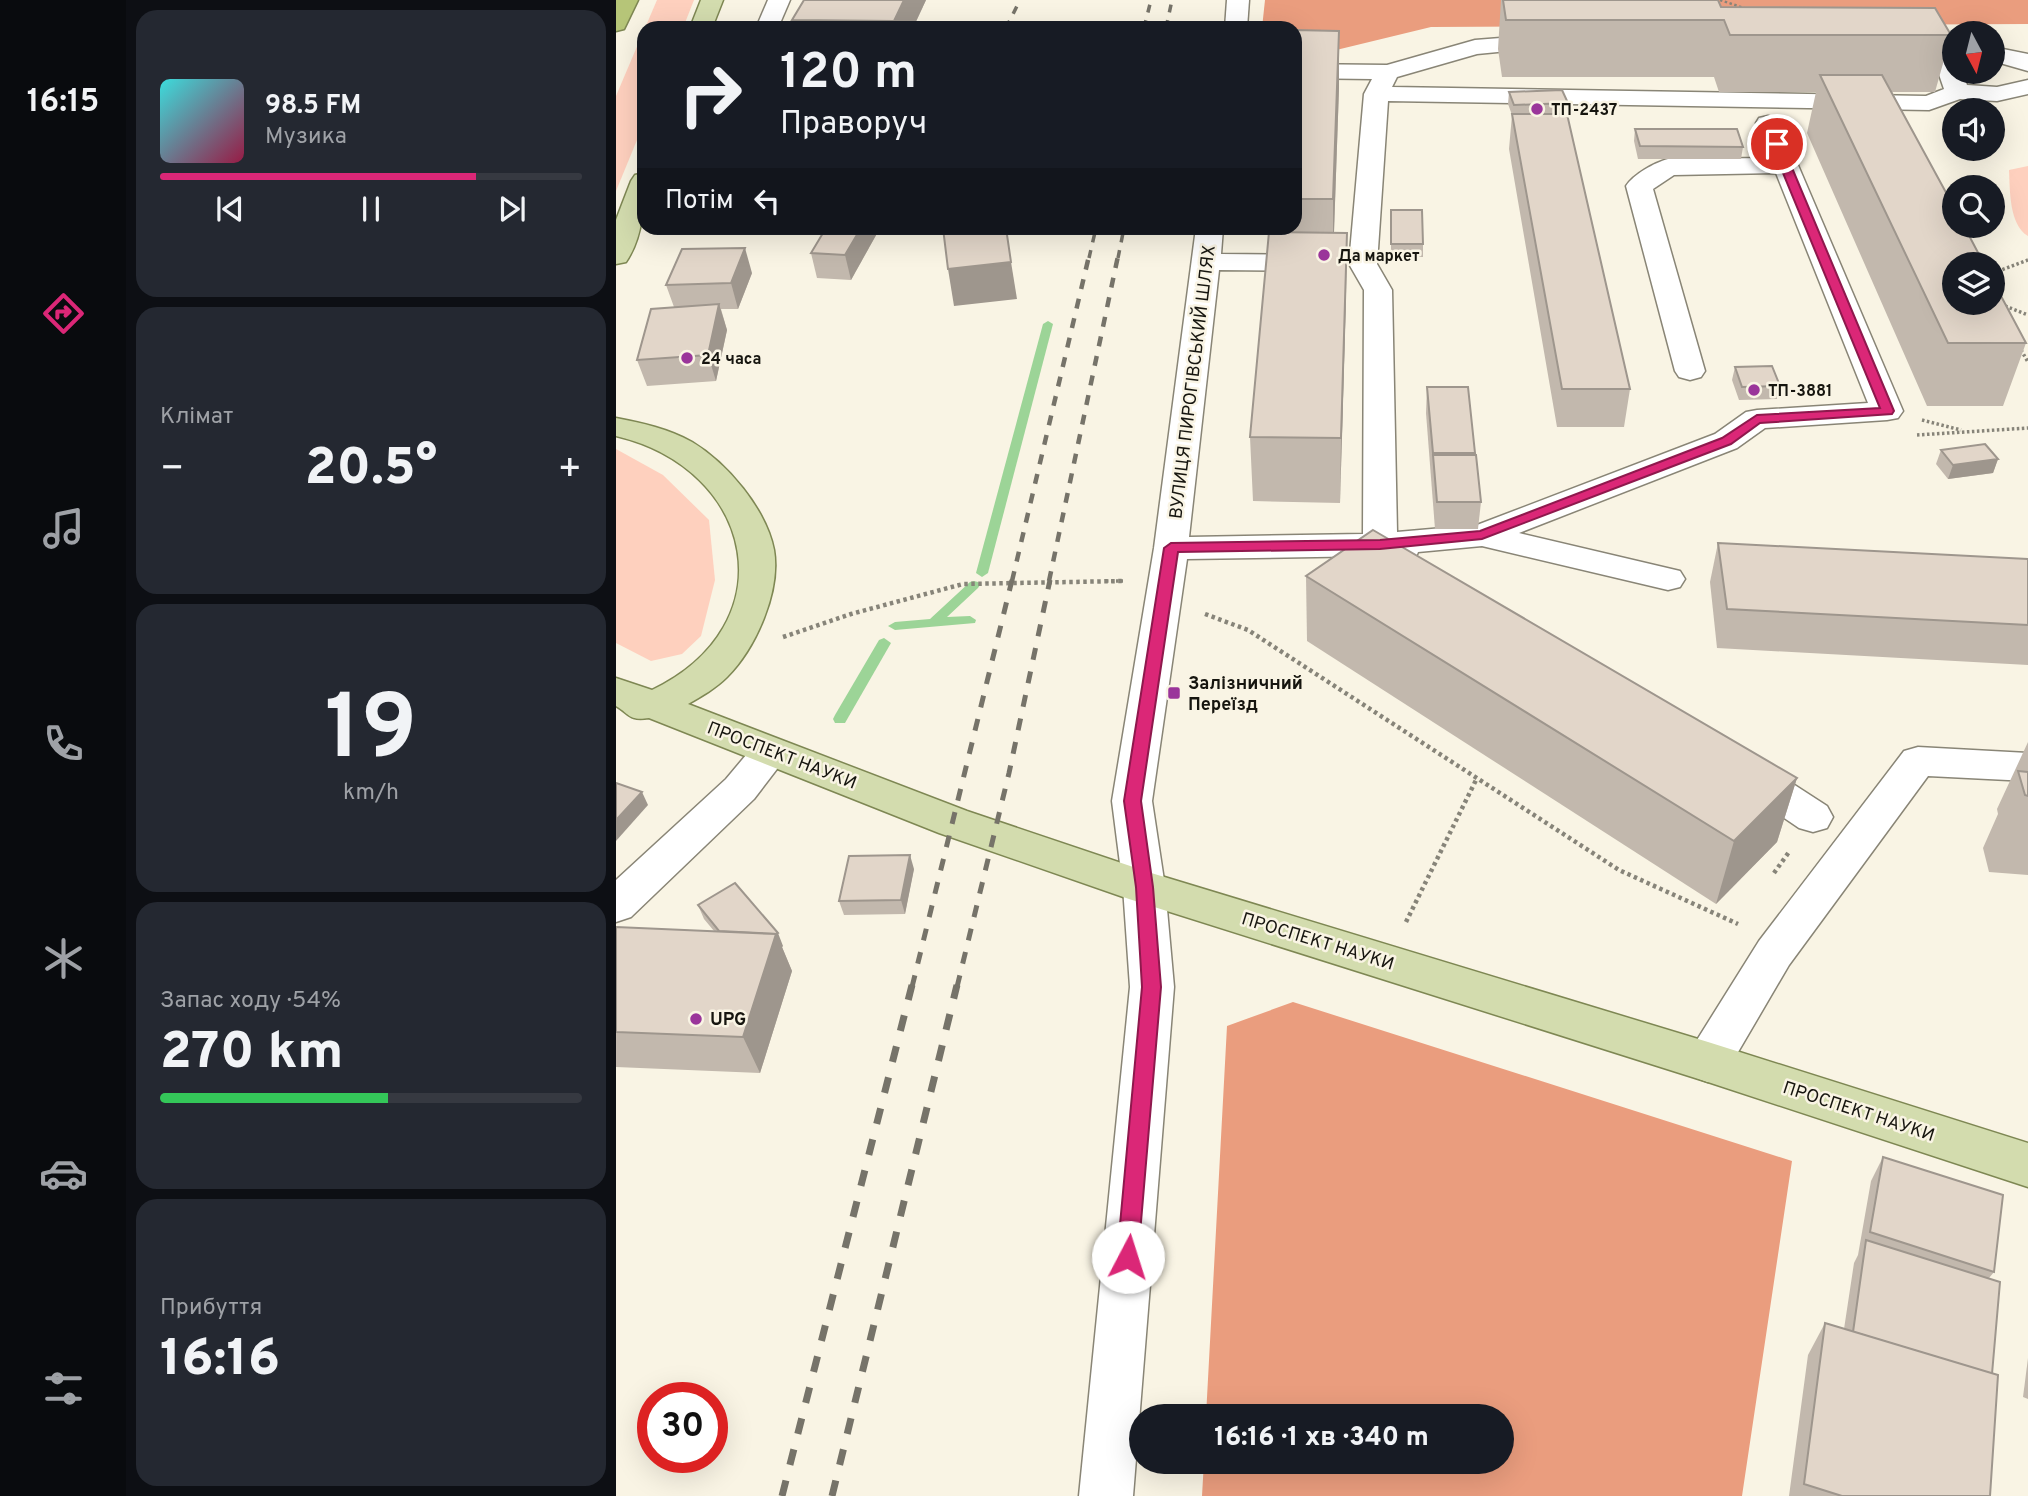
<!DOCTYPE html>
<html lang="uk">
<meta charset="utf-8">
<style>
:root{--surface:#171b24;--page:#242831;--text:#f1f3f6;--muted:#9ea1a6;--line:#363941;--accent:#db2777}
body{margin:0;font-family:Overpass,sans-serif;background:var(--page);color:var(--text);height:100vh;display:flex;flex-direction:column;font-size:26px;white-space:nowrap}
*{box-sizing:border-box;margin:0}
p{font-size:23px;color:var(--muted)}
.icon{flex:none;width:38px;height:38px;fill:none;stroke:currentColor;stroke-width:2;stroke-linecap:round;stroke-linejoin:round}
.map{position:relative;flex:1;overflow:hidden}
.drawer{display:flex;flex-direction:column;gap:10px;padding:10px;background:#0d0f14;width:490px}
.drawer>*{flex:none}
.guide{position:absolute;left:21px;top:21px;width:665px;height:214px;border-radius:21px;box-shadow:0 7px 28px #0002;background:#171b24;color:var(--text);overflow:hidden}
.needle{width:46px;rotate:173deg}
.fabs{position:absolute;left:1326px;top:21px;display:grid;gap:14px}
.fabs a{display:grid;place-items:center;width:63px;height:63px;border-radius:50%;background:var(--surface);box-shadow:0 7px 28px #0002;font-size:35px}
.speed{position:absolute;left:21px;top:1382px;display:flex;gap:14px;font-size:35px;font-weight:700;text-align:center}
.speed>*{display:grid;place-content:center;width:91px;height:91px;border-radius:50%;background:var(--surface);box-shadow:0 7px 28px #0002;line-height:1}
.speed .limit{border:10px solid #d22;background:#fff;color:#111}
.pin{position:absolute;display:grid;place-items:center;width:60px;height:60px;color:#fff;margin:-30px;border:4px solid #fff;border-radius:50%;box-shadow:0 2px 7px #0007}
.me{position:absolute;width:77px;margin:-38px;rotate:5deg;stroke-linejoin:round;filter:drop-shadow(0 0 5px #0008)}
.turn{display:flex;align-items:center;gap:24px;height:147px;padding:0 28px;font-size:32px}
.turn .icon{width:91px;height:91px;stroke-width:2.5}
.turn b{display:block;font-size:49px;line-height:60px}
.then{display:flex;align-items:center;height:66px;padding:0 28px;background:#0003;gap:14px;font-size:26px}
.big{font-size:52px;font-weight:800;line-height:1.1}
.drawer .tile{flex:1;display:flex;flex-direction:column;justify-content:center;gap:10px;min-width:0;padding:0 24px;border-radius:21px;background:var(--page)}
.drawer .dial{align-items:center;gap:0}
.dial b{font-size:91px;line-height:1}
.song{display:flex;align-items:center;gap:21px}
.cover{width:84px;height:84px;border-radius:10px;background:linear-gradient(135deg,hsl(180 70% 55%),hsl(340 70% 35%))}
.played{height:7px;border-radius:4px;background:linear-gradient(90deg,var(--accent) 75%,var(--line) 75%)}
.keys{display:flex;justify-content:space-around;direction:ltr}
.heat{display:flex;justify-content:space-between;align-items:center;font-size:38px;direction:ltr}
.charge{height:10px;border-radius:5px;background:linear-gradient(90deg,#34c759 54%,var(--line) 0)}
.trip{position:absolute;left:513px;top:1404px;width:385px;height:70px;border-radius:35px;background:var(--surface);box-shadow:0 7px 28px #0002;font-weight:800;line-height:70px;text-align:center}
main{display:flex;flex:1;min-height:0}
.dock{display:flex;flex-direction:column;width:126px;justify-content:space-around;align-items:center;background:#090b0e;color:var(--muted)}
.dock .icon{width:49px;height:49px}
.dock .current{color:var(--accent)}
.dock b{font-size:32px;color:var(--text)}
.map>svg:first-child{display:block}
.green{fill:#fed0be}
.forest{fill:#ea9d7e}
.lines{fill:none;stroke-linecap:round;stroke-linejoin:round}
.stream{fill:#9cd497;fill-rule:evenodd}
.minor-casing{stroke:#898576;stroke-width:3}
.major-casing{stroke:#7e8753;stroke-width:3}
.highway-casing{stroke:#7e8753;stroke-width:3}
.path-far2{stroke:#878479;stroke-width:2.5;stroke-dasharray:2.5 2.5;stroke-linecap:butt}
.path-far1{stroke:#878479;stroke-width:3.5;stroke-dasharray:2.5 2.5;stroke-linecap:butt}
.path{stroke:#878479;stroke-width:4.5;stroke-dasharray:3.5 3.5;stroke-linecap:butt}
.minor{fill:#fff;fill-rule:evenodd}
.major{fill:#d3dcae;fill-rule:evenodd}
.highway{fill:#b6c578;fill-rule:evenodd}
.rail-far3{stroke:#767369;stroke-width:3.5;stroke-dasharray:8 8;stroke-linecap:butt}
.rail-far2{stroke:#767369;stroke-width:4.5;stroke-dasharray:10 10;stroke-linecap:butt}
.rail-far1{stroke:#767369;stroke-width:5;stroke-dasharray:12 12;stroke-linecap:butt}
.rail{stroke:#767369;stroke-width:7;stroke-dasharray:16 16;stroke-linecap:butt}
.wall{fill:#c2b8ad}
.shaded-wall{fill:#9e968d}
.building{fill:#e2d6c9;stroke:#9e968d;stroke-width:2}
.route{fill:#db2777;stroke:#8e194d;stroke-width:2}
.poi-dot{fill:#9a359a;stroke:#f9f4e4;stroke-width:2.5}
.labels{text-anchor:middle;stroke-width:5;stroke-linejoin:round;paint-order:stroke}
.far-poi-label{font-size:16px;font-weight:bold;fill:#16150f;stroke:#f9f4e4;text-anchor:start}
.street-label{font-size:18px;fill:#16150f;stroke:#f9f4e4}
.poi-label{font-size:18px;font-weight:bold;fill:#16150f;stroke:#f9f4e4;text-anchor:start}
</style>
<main>
<nav class="dock">
<b>16:15</b>
<svg class="icon current" aria-label="directions" viewBox="0 0 24 24"><path d="M12 3l9 9-9 9-9-9zM9 14v-3h6M13 9l2 2-2 2"/></svg>
<svg class="icon" aria-label="music" viewBox="0 0 24 24"><path d="M9 18V5l10-2v13"/><circle cx="6" cy="18" r="3"/><circle cx="16" cy="16" r="3"/></svg>
<svg class="icon" aria-label="phone" viewBox="0 0 24 24"><path d="M5 4h4l2 5-3 2q2 4 5 5l2-3 5 2v4C11 20 4 13 5 4z"/></svg>
<svg class="icon" aria-label="climate" viewBox="0 0 24 24"><path d="M12 3v18M4 7l16 10M4 17L20 7"/></svg>
<svg class="icon" aria-label="car" viewBox="0 0 24 24"><path d="M5 17H2v-5l4-1 3-4h7l3 4 3 1v5h-3M9 17h6M6 11h13"/><circle cx="7" cy="17" r="2"/><circle cx="17" cy="17" r="2"/></svg>
<svg class="icon" aria-label="filters" viewBox="0 0 24 24"><path d="M4 7h16M4 17h16"/><circle cx="9" cy="7" r="2"/><circle cx="15" cy="17" r="2"/></svg>
</nav>
<section class="drawer">
<div class="tile">
<div class="song"><i class="cover"></i><div><b>98.5 FM</b><p>Музика</p></div></div>
<div class="played"></div>
<div class="keys"><svg class="icon" aria-label="previous" viewBox="0 0 24 24"><path d="M18 5L8 12l10 7zM5 5v14"/></svg><svg class="icon" aria-label="pause" viewBox="0 0 24 24"><path d="M8 5v14M16 5v14"/></svg><svg class="icon" aria-label="next" viewBox="0 0 24 24"><path d="M6 5l10 7-10 7zM19 5v14"/></svg></div>
</div>
<div class="tile"><p>Клімат</p>
<div class="heat"><a>−</a><b class="big">20.5°</b><a>+</a></div>
</div>
<div class="tile dial"><b>19</b><p>km/h</p></div>
<div class="tile"><p>Запас ходу · 54%</p><b class="big">270 km</b><div class="charge"></div></div>
<div class="tile"><p>Прибуття</p><b class="big">16:16</b></div>
</section>
<div class="map">
<svg width="1412" height="1496" viewBox="0 0 1412 1496">
<rect width="100%" height="100%" fill="#f9f4e4"/>
<g class="green">
<polygon points="41,0 78,0 67,28 29,28"/>
<polygon points="28,30 28,123 0,191 0,96"/>
<path d="M1412,166V236C1393,225 1394,190 1393,170Z"/>
<polygon points="0,449 47,475 93,520 99,580 85,636 66,654 35,661 0,643"/>
</g>
<g class="forest">
<polygon points="649,0 1412,0 1412,24 815,27 679,60 679,28 646,28"/>
<polygon points="677,1002 1176,1161 1126,1496 586,1496 588,1461 886,1461 886,1416 590,1416 611,1026"/>
</g>
<g class="lines">
<g class="stream">
<polygon points="432,321 437,324 372,573 366,577 360,573 427,324"/>
<polygon points="358,581 362,582 364,585 362,588 331,617 354,616 360,620 359,623 279,630 272,626 279,622 314,619 354,582"/>
<polygon points="268,638 275,643 229,723 219,723 217,719 219,715 263,640"/>
</g>
<defs>
<g id="minor">
<polygon points="152,0 174,0 162,28 140,28"/>
<polygon points="611,0 633,0 631,28 609,28"/>
<path d="M934,34L942,36L945,41L942,46L861,54L781,77L776,87L1310,96L1328,89L1317,57L1270,53L1266,48L1270,43L1278,41L1339,44V72H1346L1351,85L1381,87L1412,80V94L1381,101L1344,99L1313,110L772,101L761,264L776,290L781,532L861,525L1099,434L1130,412L1141,410L1252,403L1160,173L1058,175L1037,189L1089,371L1085,377L1074,380L1063,377L1059,371L1010,186C1018,174 1038,163 1052,159L1154,158L1140,123L1143,118L1152,116L1161,118L1164,123L1287,411L1282,418L1271,420L1149,428L1121,448L903,533L1064,571L1069,579L1064,587L1052,590L866,546L802,552L798,562L786,565L760,556L571,559L536,801L549,887L558,987L517,1496H463L514,987L507,887L496,801L538,548L580,228H607L605,254L703,255L713,257L717,263L713,269L703,271L603,270L573,537L747,534L748,290L733,264L748,94L756,79L679,78V64L771,65L859,40Z"/>
<polygon points="1377,47 1412,54 1412,71 1377,61"/>
<polygon points="155,738 169,742 174,752 138,799 15,917 0,922 0,880 110,779 141,742"/>
<polygon points="1302,747 1412,753 1412,781 1312,776 1173,965 1108,1076 1092,1082 1076,1076 1069,1062 1076,1048 1143,941 1288,751"/>
<polygon points="1129,758 1143,762 1211,806 1217,817 1211,828 1197,832 1183,828 1115,782 1109,772 1115,762"/>
</g>
<g id="major">
<polygon points="85,0 107,0 96,28 74,28"/>
<path d="M28,173C28,204 28,235 10,262L0,264V220L15,181L19,175Z"/>
<path d="M0,418C26,423 53,429 76,442C111,463 150,509 158,550C165,591 140,648 111,677C100,688 86,696 72,704L351,811L532,872L1092,1042L1412,1143V1187L1092,1082L513,899L323,833L33,718C12,721 14,714 0,706V678L36,690C172,625 140,469 0,436Z"/>
</g>
<polygon id="highway" points="0,0 22,0 8,29 0,31"/>
</defs>
<use href="#minor" class="minor-casing"/>
<use href="#major" class="major-casing"/>
<use href="#highway" class="highway-casing"/>
<polyline class="path-far2" points="1104,0 1128,8"/>
<g class="path-far1">
<polyline points="1377,273 1412,260"/>
<polyline points="1389,306 1412,315"/>
<polyline points="1405,350 1412,362"/>
<polyline points="1306,420 1345,430"/>
<polyline points="1301,435 1412,428"/>
<polyline points="490,581 507,581"/>
</g>
<g class="path">
<polyline points="589,614 632,630 1003,870 1122,924"/>
<polyline points="167,637 235,614 347,584 507,581"/>
<polyline points="1158,873 1173,852"/>
<polyline points="790,922 861,778"/>
</g>
<use href="#minor" class="minor"/>
<use href="#major" class="major"/>
<use href="#highway" class="highway"/>
<g class="rail-far3">
<polyline points="390,28 404,0"/>
<polyline points="528,28 535,0"/>
<polyline points="550,28 556,0"/>
<polyline points="271,230 273,228"/>
<polyline points="473,258 480,228"/>
<polyline points="502,258 508,228"/>
</g>
<g class="rail-far2">
<polyline points="396,581 473,256"/>
<polyline points="433,581 502,256"/>
</g>
<g class="rail-far1">
<polyline points="296,987 396,580"/>
<polyline points="341,987 393,773 434,580"/>
</g>
<g class="rail">
<polyline points="166,1496 296,985"/>
<polyline points="216,1496 341,985"/>
</g>
</g>
<g class="wall">
<polygon points="310,0 297,28 178,28 176,20"/>
<polygon points="885,0 1102,0 1105,7 1335,35 1319,92 1276,92 1410,343 1387,406 1311,406 1191,133 1200,92 1103,92 1098,77 886,77 882,49"/>
<polygon points="679,30 723,88 718,233 730,295 724,503 637,501 634,437 653,235 653,228 679,228"/>
<polygon points="893,92 952,103 950,114 1014,389 1008,427 941,427 893,149 896,115 892,104"/>
<polygon points="1019,129 1127,147 1125,159 1022,159 1018,141"/>
<polygon points="775,210 807,244 807,257 775,257"/>
<polygon points="264,228 235,280 201,278 195,253"/>
<polygon points="136,273 122,309 105,309 111,330 100,381 31,386 21,360 58,307 50,285"/>
<polygon points="1119,367 1164,386 1161,399 1123,400 1116,380"/>
<polygon points="811,387 859,453 865,502 862,529 819,529 810,413"/>
<polygon points="1325,450 1382,459 1377,473 1332,479 1320,464"/>
<polygon points="1102,543 1412,559 1412,665 1101,648 1094,582"/>
<polygon points="690,576 1181,778 1161,842 1100,904 691,641"/>
<polygon points="1412,742 1412,875 1373,872 1367,848 1382,814 1381,809"/>
<polygon points="298,869 289,914 228,915 223,901"/>
<polygon points="82,905 167,946 166,947 176,971 144,1073 0,1067 0,927 98,931 88,919"/>
<polygon points="1267,1157 1378,1272 1373,1278 1376,1374 1374,1496 1173,1496 1192,1355 1209,1323 1228,1329 1238,1263 1242,1255 1255,1181"/>
<polygon points="1412,1358 1412,1399 1407,1397"/>
</g>
<g class="shaded-wall">
<polygon points="288,0 310,0 297,28 279,28 278,21"/>
<polygon points="723,31 723,88 717,260 717,199"/>
<polygon points="245,228 264,228 235,280 229,255"/>
<polygon points="731,233 730,295 724,503 725,438"/>
<polygon points="129,248 136,273 122,309 115,283"/>
<polygon points="395,262 401,299 338,306 332,269"/>
<polygon points="103,304 111,330 100,381 92,355"/>
<polygon points="1382,459 1377,473 1332,479 1337,465"/>
<polygon points="1181,778 1161,842 1100,904 1118,841"/>
<polygon points="26,792 32,805 0,841 0,820"/>
<polygon points="294,855 298,869 289,914 285,900"/>
<polygon points="162,933 167,946 166,947 176,971 144,1073 127,1037 124,956"/>
</g>
<g class="building">
<polygon points="188,0 288,0 278,21 176,20"/>
<polygon points="887,0 1102,0 1105,7 1319,8 1335,35 1114,35 1108,20 890,20"/>
<polygon points="679,30 723,31 717,199 679,199"/>
<polygon points="1204,75 1266,75 1339,209 1339,226 1348,226 1368,264 1339,264 1339,303 1377,303 1377,281 1410,343 1332,343"/>
<polygon points="946,90 952,103 898,105 893,92"/>
<polygon points="896,114 951,114 1014,389 946,389"/>
<polygon points="1019,129 1121,129 1127,147 1024,146"/>
<polygon points="775,210 806,210 807,244 775,244"/>
<polygon points="210,228 245,228 229,255 195,253"/>
<polygon points="327,228 390,228 395,262 332,269"/>
<polygon points="653,232 731,233 725,438 634,437"/>
<polygon points="129,248 115,283 50,285 66,249"/>
<polygon points="103,304 92,355 21,360 35,309"/>
<polygon points="1156,366 1164,386 1126,387 1119,367"/>
<polygon points="811,387 852,387 859,453 817,453"/>
<polygon points="1369,444 1382,459 1337,465 1325,450"/>
<polygon points="817,455 860,455 865,502 821,502"/>
<polygon points="757,530 1181,778 1118,841 690,576"/>
<polygon points="1102,543 1412,559 1412,625 1111,609"/>
<polygon points="1402,771 1412,772 1412,796 1409,795"/>
<polygon points="0,783 26,792 0,820"/>
<polygon points="294,855 285,900 223,901 233,856"/>
<polygon points="119,883 162,933 160,934 103,931 82,905"/>
<polygon points="0,927 160,934 127,1037 0,1032"/>
<polygon points="1267,1157 1387,1195 1378,1272 1254,1232"/>
<polygon points="1250,1240 1384,1282 1376,1374 1237,1332"/>
<polygon points="1209,1323 1382,1375 1374,1496 1226,1496 1188,1484"/>
</g>
<polygon class="route" points="1161,141 1166,144 1278,411 1276,414 1144,423 1115,444 866,539 764,549 562,552 525,801 537,887 545,987 522,1257 519,1264 512,1267 504,1264 501,1257 526,987 520,887 508,801 548,548 555,543 764,540 864,531 1106,438 1141,415 1264,408 1155,144"/>
<g class="poi-dot">
<circle cx="921" cy="109" r="7"/>
<circle cx="708" cy="255" r="7"/>
<circle cx="71" cy="358" r="7"/>
<circle cx="1138" cy="390" r="7"/>
<rect x="551" y="686" width="14" height="14" rx="3.5"/>
<circle cx="80" cy="1019" r="7"/>
</g>
<g class="labels">
<g class="far-poi-label">
<text x="935" y="115">ТП-2437</text>
<text x="722" y="261">Да маркет</text>
<text x="85" y="364">24 часа</text>
<text x="1152" y="396">ТП-3881</text>
</g>
<g class="street-label">
<text transform="translate(576 382) rotate(-83)" y="6">ВУЛИЦЯ ПИРОГІВСЬКИЙ ШЛЯХ</text>
<text transform="translate(166 755) rotate(21)" y="6">ПРОСПЕКТ НАУКИ</text>
<text transform="translate(702 941) rotate(17)" y="6">ПРОСПЕКТ НАУКИ</text>
<text transform="translate(1243 1111) rotate(18)" y="6">ПРОСПЕКТ НАУКИ</text>
</g>
<g class="poi-label">
<text x="572" y="689">Залізничний<tspan x="572" dy="21">Переїзд</tspan></text>
<text x="94" y="1025">UPG</text>
</g>
</g>
</svg>
<div class="fabs">
<a><svg class="needle" viewBox="-14 -14 28 28"><path d="M0-13l5 13h-10z" fill="#e53935"/><path d="M0 13l5-13h-10z" fill="#9ea1a6"/></svg></a>
<a><svg class="icon" aria-label="sound" viewBox="0 0 24 24"><path d="M4 9h4l5-4v14l-5-4H4zM17 9q2 3 0 6"/></svg></a>
<a><svg class="icon" aria-label="search" viewBox="0 0 24 24"><circle cx="10" cy="10" r="6"/><path d="M15 15l6 6"/></svg></a>
<a><svg class="icon" aria-label="layers" viewBox="0 0 24 24"><path d="M12 4l9 5-9 5-9-5zM3 14l9 5 9-5"/></svg></a>
</div>
<div class="speed"><div class="limit">30</div></div>
<div class="pin" style="left:1161px;top:144px;background:#d93025"><svg class="icon" aria-label="arrive" viewBox="0 0 24 24"><path d="M6 21V4h12l-3 4 3 4H6"/></svg></div>
<svg class="me" style="left:512px;top:1257px" viewBox="-20 -20 40 40"><circle r="19" fill="#fff"/><path d="M0-13L10 11 0 6-10 11z" fill="#db2777"/></svg>
<div class="trip">16:16 · 1 хв · 340 m</div>
<div class="guide">
<div class="turn"><svg class="icon" aria-label="right" viewBox="0 0 24 24"><path d="M7 20v-9h11M14 6l5 5-5 5"/></svg><div><b>120 m</b>Праворуч</div></div>
<div class="then">Потім<svg class="icon" aria-label="left" viewBox="0 0 24 24"><path d="M17 20v-9H6M10 6l-5 5 5 5"/></svg></div>
</div>
</div>
</main>
